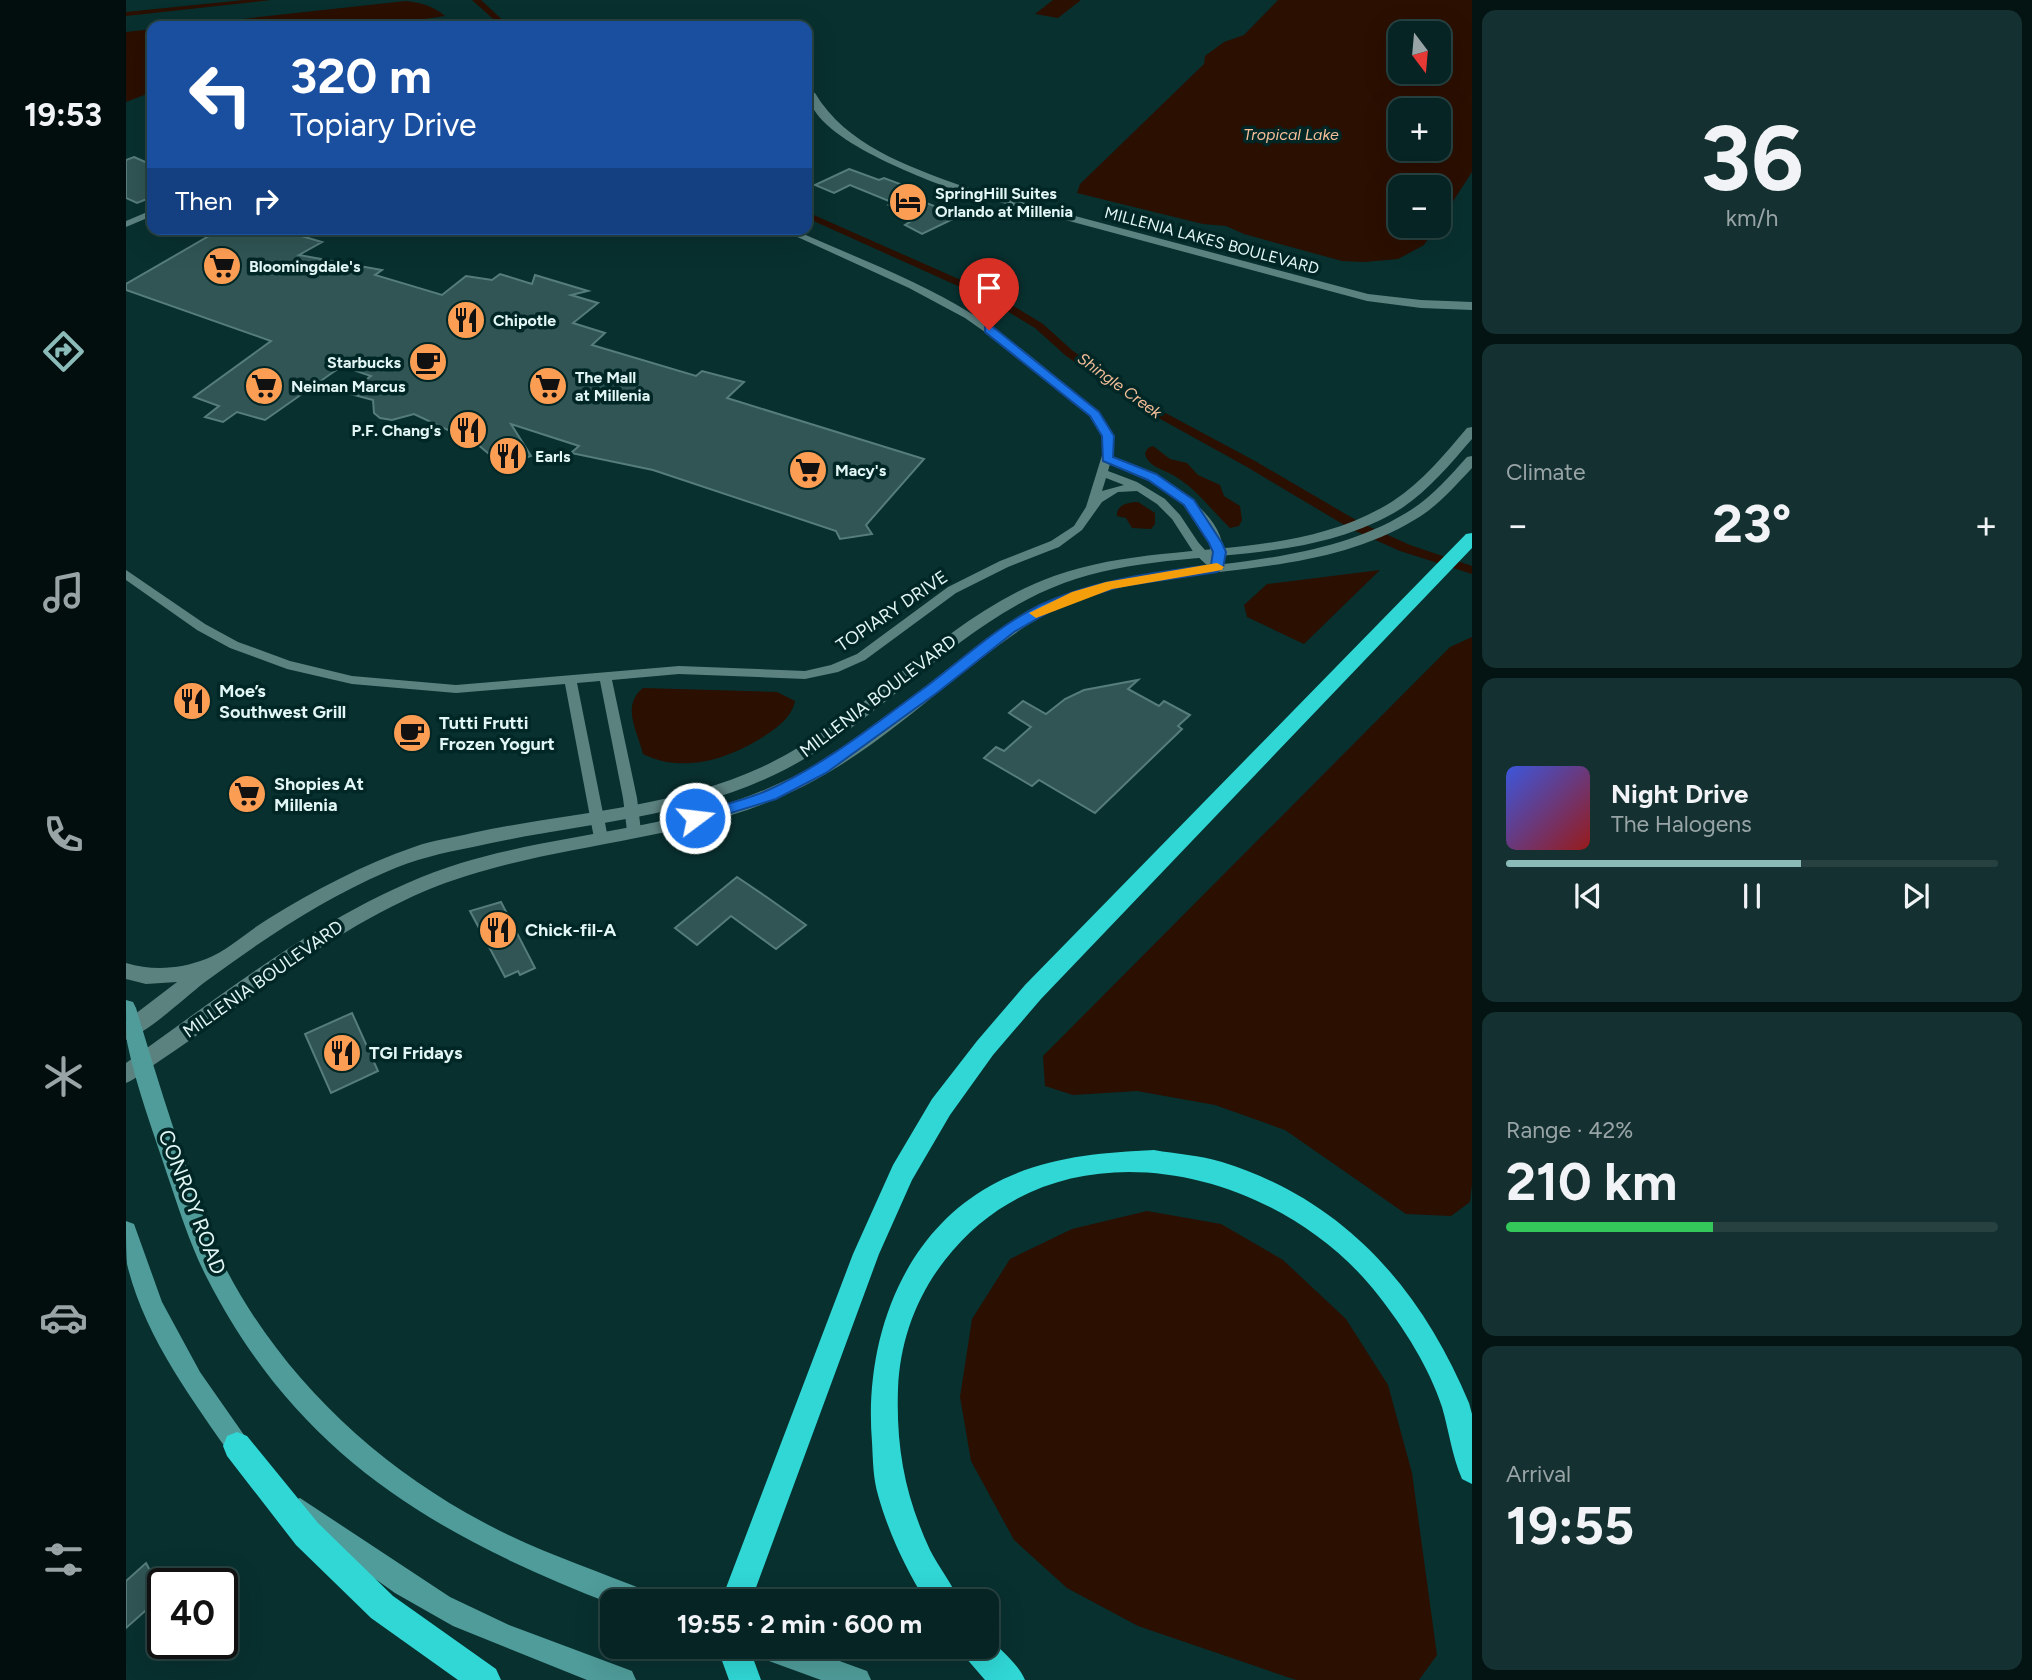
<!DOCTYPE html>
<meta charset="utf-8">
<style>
:root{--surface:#062423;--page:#143030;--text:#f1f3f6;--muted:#98a4a6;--line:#274141;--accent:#8bbbb9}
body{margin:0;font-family:Figtree,sans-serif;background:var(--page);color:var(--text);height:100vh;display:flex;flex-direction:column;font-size:26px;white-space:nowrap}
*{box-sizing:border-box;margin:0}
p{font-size:23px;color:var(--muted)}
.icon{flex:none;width:38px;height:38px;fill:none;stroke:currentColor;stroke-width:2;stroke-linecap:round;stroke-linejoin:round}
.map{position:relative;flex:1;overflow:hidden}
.panel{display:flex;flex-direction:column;gap:10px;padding:10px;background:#031413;width:560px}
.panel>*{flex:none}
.banner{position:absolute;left:21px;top:21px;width:665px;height:214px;border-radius:14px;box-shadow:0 7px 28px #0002,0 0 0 2px var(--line);background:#1a4fa0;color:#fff;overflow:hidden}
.needle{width:46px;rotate:164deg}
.controls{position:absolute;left:1262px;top:21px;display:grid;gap:14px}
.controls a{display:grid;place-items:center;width:63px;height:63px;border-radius:14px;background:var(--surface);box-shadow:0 7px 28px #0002,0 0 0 2px var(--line);font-size:35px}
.speed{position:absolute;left:21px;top:1568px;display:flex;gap:14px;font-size:35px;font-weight:700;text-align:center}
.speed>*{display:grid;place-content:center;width:91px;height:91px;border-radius:50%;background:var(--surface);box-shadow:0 7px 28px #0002,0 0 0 2px var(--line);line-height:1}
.speed .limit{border:4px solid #111;border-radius:10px;background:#fff;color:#111}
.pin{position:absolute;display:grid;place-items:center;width:60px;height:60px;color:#fff;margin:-72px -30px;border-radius:50% 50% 50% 0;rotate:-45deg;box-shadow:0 0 7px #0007}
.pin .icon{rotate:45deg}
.me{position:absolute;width:77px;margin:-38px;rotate:75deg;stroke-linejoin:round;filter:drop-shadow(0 0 5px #0008)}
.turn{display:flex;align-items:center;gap:24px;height:147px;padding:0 28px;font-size:32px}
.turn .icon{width:91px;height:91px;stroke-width:2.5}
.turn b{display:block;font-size:49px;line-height:60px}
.then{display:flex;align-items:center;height:66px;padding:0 28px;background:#0003;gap:14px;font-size:26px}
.big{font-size:52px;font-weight:700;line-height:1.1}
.panel .widget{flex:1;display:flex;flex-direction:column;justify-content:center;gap:10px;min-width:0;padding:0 24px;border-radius:14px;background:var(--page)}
.panel .dial{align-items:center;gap:0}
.dial b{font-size:91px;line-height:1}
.song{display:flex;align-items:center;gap:21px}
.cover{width:84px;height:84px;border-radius:10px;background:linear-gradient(135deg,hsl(230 70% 55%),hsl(0 70% 35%))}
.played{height:7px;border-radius:4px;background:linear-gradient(90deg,var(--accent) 60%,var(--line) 60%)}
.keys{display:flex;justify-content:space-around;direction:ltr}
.heat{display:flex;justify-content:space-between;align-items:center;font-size:38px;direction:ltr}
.charge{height:10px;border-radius:5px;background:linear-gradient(90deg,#34c759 42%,var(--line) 0)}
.trip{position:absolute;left:474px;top:1589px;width:399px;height:70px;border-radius:14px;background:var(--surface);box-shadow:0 7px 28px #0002,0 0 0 2px var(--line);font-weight:700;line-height:70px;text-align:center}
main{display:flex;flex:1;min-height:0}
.menu{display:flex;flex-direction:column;width:126px;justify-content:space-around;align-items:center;background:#020e0e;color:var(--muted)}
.menu .icon{width:49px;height:49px}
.menu .selected{color:var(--accent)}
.menu b{font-size:32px;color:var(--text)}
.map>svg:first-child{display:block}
.water{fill:#2b0f00;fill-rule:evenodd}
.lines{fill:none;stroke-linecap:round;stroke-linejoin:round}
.canal{fill:#2b0f00;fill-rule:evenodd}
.building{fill:#305554;stroke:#567c7b;stroke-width:2}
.minor{fill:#5c8280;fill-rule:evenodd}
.tertiary{fill:#5c8280;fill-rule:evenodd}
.secondary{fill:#4f9c9a;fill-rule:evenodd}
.motorway{fill:#30d7d5;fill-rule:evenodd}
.route{fill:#1a73e8;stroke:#114b97;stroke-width:2}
.slow{fill:#f59e0b}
.labels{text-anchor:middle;stroke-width:7;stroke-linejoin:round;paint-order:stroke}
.far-water-label{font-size:16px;font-style:italic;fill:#f6bf99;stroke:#002625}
.far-poi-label{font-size:16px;font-weight:bold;fill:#e2f6f5;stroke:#002625;text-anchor:start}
.far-street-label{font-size:16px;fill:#e2f6f5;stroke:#002625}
.street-label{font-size:18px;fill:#e2f6f5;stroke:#002625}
.poi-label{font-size:18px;font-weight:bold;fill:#e2f6f5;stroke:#002625;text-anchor:start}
.near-street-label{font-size:21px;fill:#e2f6f5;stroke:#002625}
</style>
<main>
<nav class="menu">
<b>19:53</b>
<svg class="icon selected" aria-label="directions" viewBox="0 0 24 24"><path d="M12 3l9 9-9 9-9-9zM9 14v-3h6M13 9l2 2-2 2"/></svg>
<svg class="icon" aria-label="music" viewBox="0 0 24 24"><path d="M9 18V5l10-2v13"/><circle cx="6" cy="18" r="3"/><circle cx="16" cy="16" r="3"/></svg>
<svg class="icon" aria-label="phone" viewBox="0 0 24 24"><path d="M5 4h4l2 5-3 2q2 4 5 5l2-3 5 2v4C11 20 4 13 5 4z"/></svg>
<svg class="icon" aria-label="climate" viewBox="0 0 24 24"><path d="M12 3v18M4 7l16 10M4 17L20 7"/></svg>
<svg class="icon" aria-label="car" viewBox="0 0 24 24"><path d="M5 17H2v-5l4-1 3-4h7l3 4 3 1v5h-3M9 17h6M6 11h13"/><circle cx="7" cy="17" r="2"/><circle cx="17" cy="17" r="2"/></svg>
<svg class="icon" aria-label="filters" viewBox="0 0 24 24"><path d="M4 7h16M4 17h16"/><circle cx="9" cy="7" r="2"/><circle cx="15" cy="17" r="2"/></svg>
</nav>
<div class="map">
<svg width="1346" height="1680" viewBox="0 0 1346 1680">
<rect width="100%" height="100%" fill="#08302f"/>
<g class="water">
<polygon points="927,0 955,0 932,18 909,14"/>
<path d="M1152,0H1346V172L1313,223L1312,187H1274V226H1311L1298,245L1272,259L1238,262L1216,261L1118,234L1100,226L1077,224L951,193L954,184L1078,64L1079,56L1098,42L1118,35ZM1274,33H1312V72H1274ZM1274,110H1312V149H1274Z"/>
<path d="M280,1C296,3 307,6 319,16L259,25L51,26Z"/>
<polygon points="26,29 26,92 0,102 0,32"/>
<path d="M1027,446L1044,459L1061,463L1072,475L1094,485L1098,496L1114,506L1116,520L1113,526L1104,528C1085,510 1071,489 1047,475C1036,469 1021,466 1019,453L1022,448Z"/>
<path d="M1012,502L1029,513V524L1025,529L1006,528L1000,518L991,516C990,505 1002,502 1012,502Z"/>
<polygon points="1254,570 1178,644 1121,617 1118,605 1141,584"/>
<polygon points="1346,637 1346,1184 1344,1202 1325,1216 1280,1214 1159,1130 1089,1105 1011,1091 947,1095 919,1086 917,1056 1324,647"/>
<path d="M517,688L651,692L669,701C666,717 651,728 637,737C602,759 557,774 517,754C511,730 495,706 517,688Z"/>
<polygon points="1021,1211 1095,1224 1157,1260 1220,1319 1262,1385 1286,1473 1311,1655 1293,1680 1171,1680 1161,1677 1012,1626 941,1588 888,1540 845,1461 834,1397 846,1319 884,1259 946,1229"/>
</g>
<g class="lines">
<g class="canal">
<polygon points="118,0 145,0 0,16 0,12"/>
<polygon points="346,0 355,0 383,26 375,26"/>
<polygon points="681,212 871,296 917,324 947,351 1019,402 1129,461 1235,523 1284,545 1346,566 1346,574 1274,551 1225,529 1121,467 1011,406 939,355 909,328 863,300 681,218"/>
</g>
</g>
<g class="building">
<polygon points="8,157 26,165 26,197 11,203 0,198 0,160"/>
<polygon points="723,169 753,180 758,178 782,187 778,190 786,194 783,196 833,216 796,234 779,225 792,217 763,205 768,203 724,185 708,193 689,185"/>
<polygon points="95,229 152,229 196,242 173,255 256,270 249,275 316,295 340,276 366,280 374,274 406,284 409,275 462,291 445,295 472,303 447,323 479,333 466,345 570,376 576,371 618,382 601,398 798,459 740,525 746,534 714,539 710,531 527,470 445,453 453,446 385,424 405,456 376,465 350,443 288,414 266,420 254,418 248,413 247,400 221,393 245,376 216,366 139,420 111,412 97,422 79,417 93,406 68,397 145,341 0,290 0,284"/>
<polygon points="1012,680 1002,689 1033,706 1038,701 1064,715 1052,726 1056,729 969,813 913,780 906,786 858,758 870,747 878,751 905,727 883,713 897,701 920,714 939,699 958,690"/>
<polygon points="611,877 642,898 680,925 650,949 605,916 571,945 549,928"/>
<polygon points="375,902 409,968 394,975 392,971 379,977 344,911"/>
<polygon points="226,1013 252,1071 205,1093 179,1034"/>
<polygon points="20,1563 37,1595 0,1628 0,1581"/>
</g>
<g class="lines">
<g class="minor">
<polygon points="26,210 26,216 0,227 0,221"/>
<path d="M654,229H666C726,256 790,279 846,314C878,334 907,358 936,382C959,401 996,423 986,457C1027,473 1114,513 1095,571H1087L1068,553L1046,519L1031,504L1011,491L992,492L976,502L956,530L933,547L882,567L830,593L739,660L712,672L679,679L553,674L486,680L511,798L515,831L508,836L501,831L497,798L474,681L451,683L482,838L475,843L468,838L439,684L330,693L226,684L161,669L104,648L71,630L0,580V570L79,624L112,642L164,661L226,676L330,685L553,666L679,671L705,665L731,654L822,587L874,561L925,541L948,526L960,507L978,449L977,436L965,416L893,356L839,318L783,288ZM984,464C1025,480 1085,506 1085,557L1072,542L1054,515L1039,499L1011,482L982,471ZM980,478L998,485L976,491Z"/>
</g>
<g class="tertiary">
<path d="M683,93H689C720,145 781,166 836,186L1242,294L1295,300L1346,302V310L1295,308L1241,301L828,190C794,177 682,136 683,93Z"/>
<path d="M1346,427V439C1325,463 1303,490 1276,508C1173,572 1048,543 938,583C828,624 754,725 648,775C554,820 447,824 347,847C317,853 288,859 260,872C195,900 136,940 79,982C58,998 23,1032 0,1040V1021L51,982L20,984L0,979V963C27,971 54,969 80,959C101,951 122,931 142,919C189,890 236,865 288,847C307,840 327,838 346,833C443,812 545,809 636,767C742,718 817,616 928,576C1038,537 1166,565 1267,501C1296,482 1319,454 1341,428Z"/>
<path d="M1346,456V468C1329,486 1312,506 1290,519C1185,583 1058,560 946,602C901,620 864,652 826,681C783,716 740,752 691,779C570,847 426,838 299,891C229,921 167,965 106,1010C82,1028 57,1045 32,1062C21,1069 12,1078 0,1083V1063C103,990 213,901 335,863C441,831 556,830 656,782C715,755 767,712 818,672C855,643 893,611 938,595C1049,555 1177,575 1280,513C1304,499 1323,477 1341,457Z"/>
</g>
<g class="secondary">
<path d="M0,1000L7,1002L10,1008C27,1065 45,1123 65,1180C74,1207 82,1234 95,1259C150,1371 247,1464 357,1522C410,1551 467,1569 523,1592L527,1601H486V1604C307,1535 171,1454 81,1278C64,1245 53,1209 41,1174C27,1131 10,1086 1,1042C0,1029 0,1013 0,1000Z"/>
<path d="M0,1221L8,1224L36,1302L74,1372L125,1445L129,1453L125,1461L117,1465L109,1461C67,1401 18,1336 1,1264C0,1251 0,1234 0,1221Z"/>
<polygon points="174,1498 324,1597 383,1625 506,1671 510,1680 461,1680 327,1626 269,1593 165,1519 162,1510 165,1501"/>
<polygon points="625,1647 675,1647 741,1671 745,1680 695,1680 629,1656"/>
</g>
<g class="motorway">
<polygon points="1346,533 1346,548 915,999 867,1055 824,1115 786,1180 753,1254 625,1601 595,1601 727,1254 767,1165 806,1099 851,1041 899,985 1340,534"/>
<path d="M1028,1150C1050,1154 1074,1155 1096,1162C1218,1200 1295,1288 1343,1403L1346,1414V1484L1336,1479C1326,1456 1323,1431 1316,1407C1303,1367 1278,1328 1252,1295C1151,1165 931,1115 819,1260C790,1297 774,1341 772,1389C770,1448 779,1496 804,1550C813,1568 826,1583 833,1601H800C780,1570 762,1531 752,1495C747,1478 747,1460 746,1442C738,1345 773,1237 864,1186C916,1157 970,1153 1028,1150Z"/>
<polygon points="111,1432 121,1436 192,1523 267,1596 370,1669 375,1680 332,1680 245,1618 170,1545 101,1456 97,1446 101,1436"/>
<path d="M861,1636C873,1649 892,1663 899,1680H859L840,1658L835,1647H861Z"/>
<polygon points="591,1647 623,1647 635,1680 603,1680"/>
</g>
</g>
<path class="route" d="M859,327H867L973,412L988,436L987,457L1030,474L1068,500L1096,543L1100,552L1097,568L1091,572L996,586L956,598L923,612L888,632L812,692L700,773L650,799L569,824L564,823L562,818L564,814C589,807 616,801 640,791C699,765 750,723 801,686C838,658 872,626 914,605C968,580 1026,573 1085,565L1087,552L1083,543L1058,505L1022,480L977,461L976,436L964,416L859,332Z"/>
<polygon class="slow" points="1091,563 1098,567 1096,570 986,589 910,618 903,613 946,592 980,582"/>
<defs>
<symbol id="hotel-disc" viewBox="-11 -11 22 22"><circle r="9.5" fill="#fc9d54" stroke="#002625"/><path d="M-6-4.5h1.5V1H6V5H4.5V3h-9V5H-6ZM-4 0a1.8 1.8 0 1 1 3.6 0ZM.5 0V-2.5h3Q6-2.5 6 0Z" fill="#111"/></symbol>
<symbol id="supermarket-disc" viewBox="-11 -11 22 22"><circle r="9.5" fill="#fc9d54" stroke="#002625"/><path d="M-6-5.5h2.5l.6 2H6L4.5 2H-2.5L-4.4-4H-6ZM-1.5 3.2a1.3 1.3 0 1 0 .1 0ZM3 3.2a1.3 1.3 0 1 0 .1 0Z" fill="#111"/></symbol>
<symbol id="restaurant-disc" viewBox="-11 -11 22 22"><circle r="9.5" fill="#fc9d54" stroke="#002625"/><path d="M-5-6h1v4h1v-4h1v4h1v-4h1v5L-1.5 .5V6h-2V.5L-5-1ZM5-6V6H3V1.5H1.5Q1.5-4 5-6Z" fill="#111"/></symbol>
<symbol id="cafe-disc" viewBox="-11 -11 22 22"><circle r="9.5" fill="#fc9d54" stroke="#002625"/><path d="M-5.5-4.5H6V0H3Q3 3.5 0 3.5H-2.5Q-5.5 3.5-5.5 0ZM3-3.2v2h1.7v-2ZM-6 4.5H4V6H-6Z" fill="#111"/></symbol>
</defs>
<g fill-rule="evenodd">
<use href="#hotel-disc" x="760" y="180" width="44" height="44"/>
<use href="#supermarket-disc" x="74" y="244" width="44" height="44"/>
<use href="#restaurant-disc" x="318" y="298" width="44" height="44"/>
<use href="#cafe-disc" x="280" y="340" width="44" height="44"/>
<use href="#supermarket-disc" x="116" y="364" width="44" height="44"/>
<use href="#supermarket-disc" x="400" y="364" width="44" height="44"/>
<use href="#restaurant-disc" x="320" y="408" width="44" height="44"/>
<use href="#restaurant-disc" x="360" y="434" width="44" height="44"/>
<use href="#supermarket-disc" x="660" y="448" width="44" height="44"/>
<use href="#restaurant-disc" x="44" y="679" width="44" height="44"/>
<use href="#cafe-disc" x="264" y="711" width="44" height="44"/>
<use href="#supermarket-disc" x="99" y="772" width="44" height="44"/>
<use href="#restaurant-disc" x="350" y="908" width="44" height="44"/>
<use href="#restaurant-disc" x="194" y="1031" width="44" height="44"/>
</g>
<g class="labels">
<g class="far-water-label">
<text x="1165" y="140">Tropical Lake</text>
<text transform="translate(994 385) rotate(36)" y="6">Shingle Creek</text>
</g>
<g class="far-poi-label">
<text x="809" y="199">SpringHill Suites<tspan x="809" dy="18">Orlando at Millenia</tspan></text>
<text x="123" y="272">Bloomingdale's</text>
<text x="367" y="326">Chipotle</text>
<text x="275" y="368" text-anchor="end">Starbucks</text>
<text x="449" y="383">The Mall<tspan x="449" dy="18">at Millenia</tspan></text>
<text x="165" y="392">Neiman Marcus</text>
<text x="315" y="436" text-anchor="end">P.F. Chang's</text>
<text x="409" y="462">Earls</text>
<text x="709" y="476">Macy's</text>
</g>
<g class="far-street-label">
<text transform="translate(1086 240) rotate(15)" y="6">MILLENIA LAKES BOULEVARD</text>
</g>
<g class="street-label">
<text transform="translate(766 611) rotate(-34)" y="6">TOPIARY DRIVE</text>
<text transform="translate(752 696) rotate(-37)" y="6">MILLENIA BOULEVARD</text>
<text transform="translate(137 979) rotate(-35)" y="6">MILLENIA BOULEVARD</text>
</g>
<g class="poi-label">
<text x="93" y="697">Moe’s<tspan x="93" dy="21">Southwest Grill</tspan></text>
<text x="313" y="729">Tutti Frutti<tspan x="313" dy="21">Frozen Yogurt</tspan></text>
<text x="148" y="790">Shopies At<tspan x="148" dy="21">Millenia</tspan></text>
<text x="399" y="936">Chick-fil-A</text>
<text x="243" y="1059">TGI Fridays</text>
</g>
<g class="near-street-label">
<text transform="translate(66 1202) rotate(69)" y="7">CONROY ROAD</text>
</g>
</g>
</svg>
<div class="controls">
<a><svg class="needle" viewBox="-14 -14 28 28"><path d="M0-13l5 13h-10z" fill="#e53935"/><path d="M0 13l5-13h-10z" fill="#98a4a6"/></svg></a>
<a>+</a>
<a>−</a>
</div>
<div class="speed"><div class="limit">40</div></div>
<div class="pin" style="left:863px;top:330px;background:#d93025"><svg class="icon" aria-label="arrive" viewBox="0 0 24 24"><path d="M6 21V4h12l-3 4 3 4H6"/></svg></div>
<svg class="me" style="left:569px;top:818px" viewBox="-20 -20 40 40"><circle r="17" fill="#1a73e8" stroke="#fff" stroke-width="3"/><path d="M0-11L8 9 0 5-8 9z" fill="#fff"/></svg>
<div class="trip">19:55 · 2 min · 600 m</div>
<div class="banner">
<div class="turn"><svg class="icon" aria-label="left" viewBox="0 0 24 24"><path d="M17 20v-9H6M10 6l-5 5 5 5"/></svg><div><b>320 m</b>Topiary Drive</div></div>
<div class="then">Then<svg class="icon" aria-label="right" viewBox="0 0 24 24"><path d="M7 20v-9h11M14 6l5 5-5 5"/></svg></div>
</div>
</div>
<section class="panel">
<div class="widget dial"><b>36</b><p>km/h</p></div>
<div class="widget"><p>Climate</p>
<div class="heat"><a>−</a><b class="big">23°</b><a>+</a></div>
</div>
<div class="widget">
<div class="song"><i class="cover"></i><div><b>Night Drive</b><p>The Halogens</p></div></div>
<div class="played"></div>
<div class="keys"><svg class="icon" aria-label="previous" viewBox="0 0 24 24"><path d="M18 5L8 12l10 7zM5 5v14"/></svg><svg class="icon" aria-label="pause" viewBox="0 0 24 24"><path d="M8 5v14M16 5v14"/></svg><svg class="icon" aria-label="next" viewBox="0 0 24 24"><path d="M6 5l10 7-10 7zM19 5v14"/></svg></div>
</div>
<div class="widget"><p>Range · 42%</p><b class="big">210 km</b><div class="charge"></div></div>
<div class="widget"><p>Arrival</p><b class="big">19:55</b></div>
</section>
</main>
